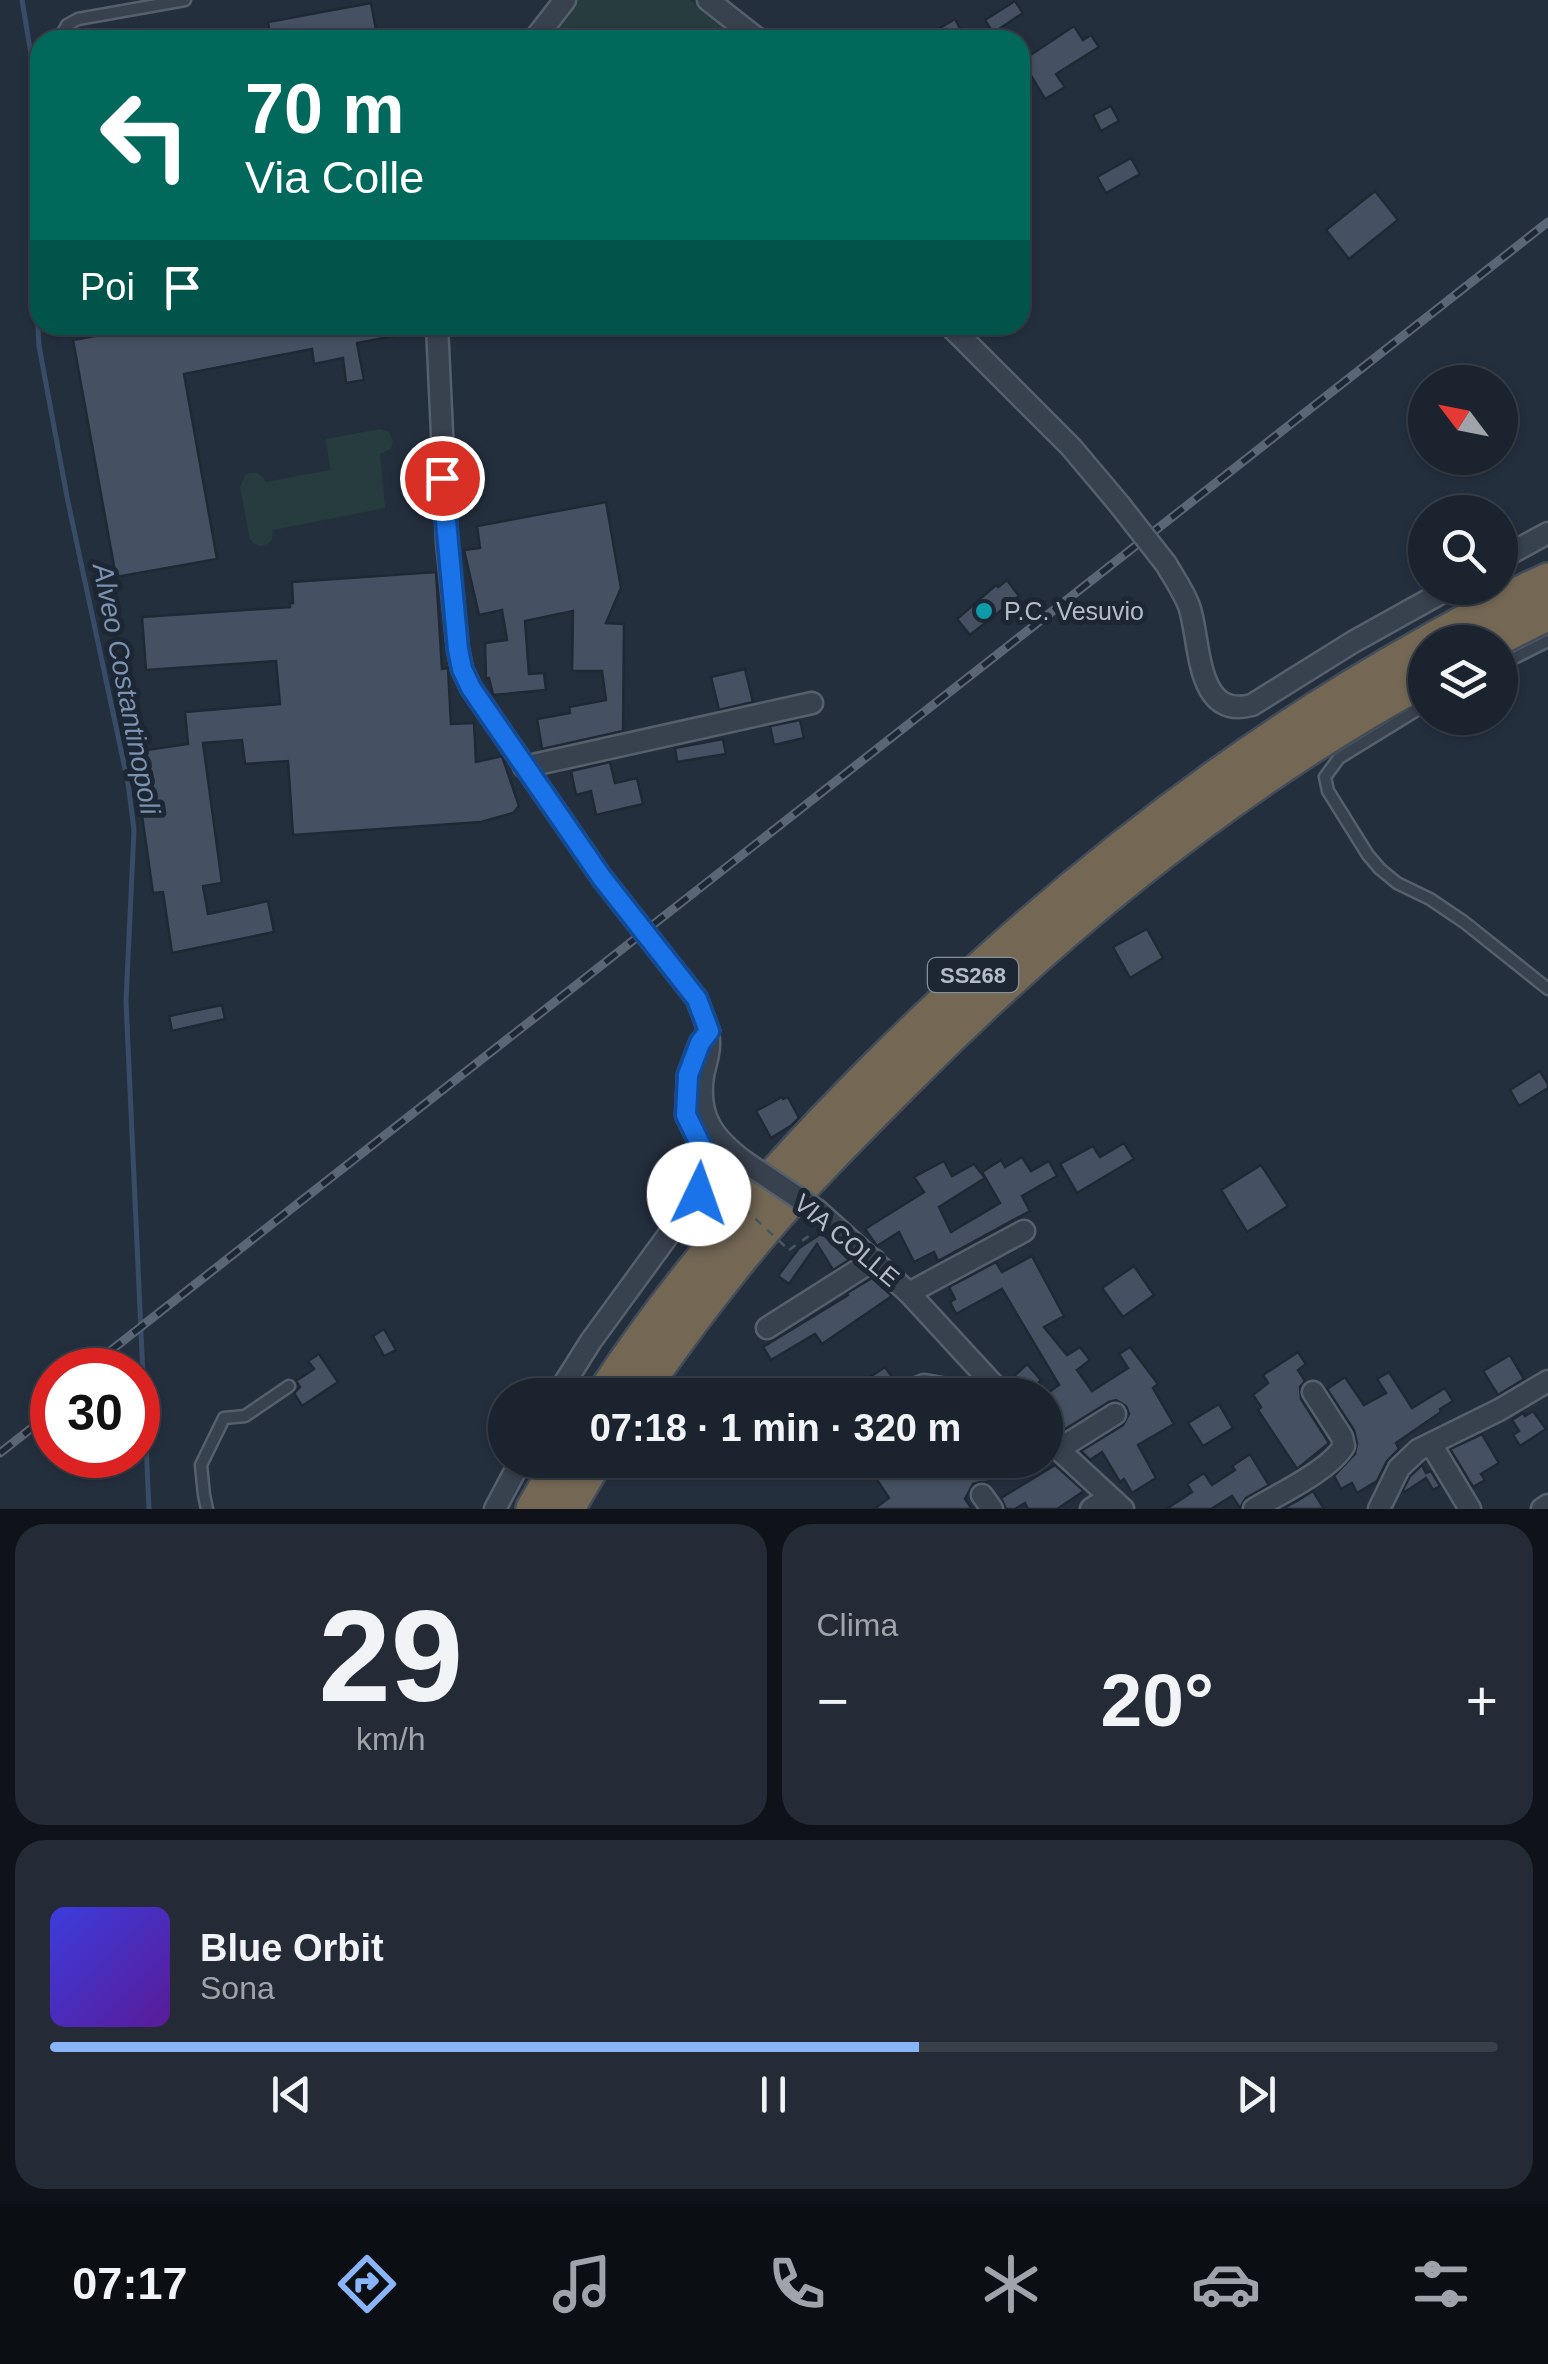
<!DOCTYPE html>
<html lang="it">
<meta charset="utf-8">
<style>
:root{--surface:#1b232e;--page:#242b36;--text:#f1f3f6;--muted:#a0a4aa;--line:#39404a;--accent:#8ab4f8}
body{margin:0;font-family:Helvetica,sans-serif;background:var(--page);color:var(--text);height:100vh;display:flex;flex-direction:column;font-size:38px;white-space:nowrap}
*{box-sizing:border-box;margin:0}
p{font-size:32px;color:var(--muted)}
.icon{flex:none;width:55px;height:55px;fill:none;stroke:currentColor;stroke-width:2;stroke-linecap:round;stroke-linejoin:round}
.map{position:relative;height:1509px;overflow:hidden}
.details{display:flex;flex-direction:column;gap:15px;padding:15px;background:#0f1319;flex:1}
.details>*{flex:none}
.hud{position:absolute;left:30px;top:30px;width:1000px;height:305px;border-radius:30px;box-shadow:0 2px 8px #0004,0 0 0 2px var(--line);background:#00695c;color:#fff;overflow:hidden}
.needle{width:65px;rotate:302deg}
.controls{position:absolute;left:1408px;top:365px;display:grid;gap:20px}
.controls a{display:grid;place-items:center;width:110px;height:110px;border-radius:50%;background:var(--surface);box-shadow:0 2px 8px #0004,0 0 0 2px var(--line);font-size:50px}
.speed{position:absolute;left:30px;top:1348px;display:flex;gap:20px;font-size:50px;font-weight:700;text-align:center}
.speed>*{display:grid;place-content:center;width:130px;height:130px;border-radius:50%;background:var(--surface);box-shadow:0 2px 8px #0004,0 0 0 2px var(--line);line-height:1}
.speed .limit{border:15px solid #d22;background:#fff;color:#111}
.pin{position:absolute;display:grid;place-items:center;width:85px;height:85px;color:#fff;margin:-42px;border:5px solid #fff;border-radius:50%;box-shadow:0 2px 10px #0007}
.me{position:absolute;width:110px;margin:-55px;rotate:3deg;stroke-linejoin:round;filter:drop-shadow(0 0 8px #0008)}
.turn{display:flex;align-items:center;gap:35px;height:210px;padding:0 50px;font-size:45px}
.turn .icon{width:130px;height:130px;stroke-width:2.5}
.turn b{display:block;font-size:70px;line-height:85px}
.then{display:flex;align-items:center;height:95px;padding:0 50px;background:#0003;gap:20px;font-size:38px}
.big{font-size:75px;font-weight:700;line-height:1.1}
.details .card{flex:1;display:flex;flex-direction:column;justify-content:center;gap:15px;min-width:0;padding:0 35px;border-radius:30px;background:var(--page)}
.details .dial{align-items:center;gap:0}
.dial b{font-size:130px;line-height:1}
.song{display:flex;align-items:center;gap:30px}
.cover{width:120px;height:120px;border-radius:15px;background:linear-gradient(135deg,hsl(240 70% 55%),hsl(270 70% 35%))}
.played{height:10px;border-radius:5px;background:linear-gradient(90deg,var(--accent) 60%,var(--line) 60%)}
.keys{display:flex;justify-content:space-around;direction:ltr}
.heat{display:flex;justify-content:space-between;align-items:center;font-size:55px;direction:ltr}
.details .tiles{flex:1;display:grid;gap:15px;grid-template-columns:1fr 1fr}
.card:last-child{grid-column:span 2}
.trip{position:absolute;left:488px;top:1378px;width:575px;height:100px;border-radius:50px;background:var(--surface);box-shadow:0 2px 8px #0004,0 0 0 2px var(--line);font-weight:700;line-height:100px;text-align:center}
.menu{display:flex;height:160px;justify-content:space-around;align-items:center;background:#0b0e12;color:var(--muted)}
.menu .icon{width:70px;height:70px}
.menu .current{color:var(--accent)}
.menu b{font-size:45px;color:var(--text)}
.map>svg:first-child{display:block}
.green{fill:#263c3f}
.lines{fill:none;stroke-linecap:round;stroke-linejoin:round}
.stream{stroke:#394c67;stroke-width:5}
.building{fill:#455162;stroke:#1f2835;stroke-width:2.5}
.lane-casing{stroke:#565f6c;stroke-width:15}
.street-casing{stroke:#565f6c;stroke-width:25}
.highway-casing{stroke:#434c59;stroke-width:40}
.path{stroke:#44595c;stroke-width:2.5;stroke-dasharray:8 8;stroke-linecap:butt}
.lane{stroke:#38414e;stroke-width:10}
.street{stroke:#38414e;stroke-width:20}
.highway{stroke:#746855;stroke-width:35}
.rail-casing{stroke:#5a6575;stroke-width:9}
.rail{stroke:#1d2633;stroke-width:5;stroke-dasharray:15;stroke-linecap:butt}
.street-bridge-casing{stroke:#565f6c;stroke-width:25;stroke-linecap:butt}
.path-bridge{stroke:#44595c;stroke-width:2.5;stroke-dasharray:8 8;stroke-linecap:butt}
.street-bridge{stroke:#38414e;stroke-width:20}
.route-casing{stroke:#114b97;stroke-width:25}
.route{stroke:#1a73e8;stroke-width:18}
.culture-dot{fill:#0f9aa8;stroke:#1d2633;stroke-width:4}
.labels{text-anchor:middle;stroke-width:10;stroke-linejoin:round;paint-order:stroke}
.shield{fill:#1d2633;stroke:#878f9c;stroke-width:2.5}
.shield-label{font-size:22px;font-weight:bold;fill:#b4bcc9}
.poi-label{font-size:25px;fill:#b4bcc9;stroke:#1d2633;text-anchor:start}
.street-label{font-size:25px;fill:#b4bcc9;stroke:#1d2633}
.water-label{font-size:28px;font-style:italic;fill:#7c92b1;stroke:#1d2633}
</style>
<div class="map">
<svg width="1548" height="1509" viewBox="0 0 1548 1509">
<rect width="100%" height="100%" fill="#242f3e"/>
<g class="green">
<polygon points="575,0 690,0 736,33 700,40 545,40"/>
<path d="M380,429L389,432L393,441L391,449L380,454L385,508L273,530L272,540C264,548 257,547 250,540L240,487L245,475C255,470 261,474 266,482L330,470L326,439Z"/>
</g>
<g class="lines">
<polyline class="stream" points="22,0 33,66 33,238 39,346 68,502 128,783 134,830 126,1001 149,1509"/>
</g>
<g class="building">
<polygon points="1015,1 1023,13 993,33 985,20"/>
<polygon points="371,3 378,40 271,40 268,22"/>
<polygon points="955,19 966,40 920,40"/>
<polygon points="1074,26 1083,40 1091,35 1099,47 1056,74 1065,87 1045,99 1030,74 1025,77 1020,70 1020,62"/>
<polygon points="1111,106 1119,121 1101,131 1093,115"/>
<polygon points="1131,158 1140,174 1106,193 1097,177"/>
<polygon points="1375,191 1398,220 1349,259 1326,230"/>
<polygon points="154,325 415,325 416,332 357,343 364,380 346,383 343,358 314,364 312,349 184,374 217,559 116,577 73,340"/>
<polygon points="606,502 621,588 606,623 624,624 623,731 542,749 537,719 570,713 569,707 606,700 602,671 572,671 573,611 525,621 529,674 544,673 546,690 493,695 489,678 486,679 485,643 507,640 502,610 479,615 464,550 480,548 477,526"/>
<polygon points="436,572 442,669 448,668 451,724 474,723 476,762 502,756 519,806 513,813 481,822 293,835 288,761 245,764 242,740 203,743 222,883 203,886 208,914 268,901 274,932 172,953 163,892 153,893 133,752 188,744 185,712 280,704 276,661 146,670 142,617 290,607 290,603 293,603 292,582"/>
<polygon points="1007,580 1019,596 970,635 957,619 996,585 998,587"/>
<polygon points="745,669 753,702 719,710 711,677"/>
<polygon points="800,720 804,738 774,745 770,726"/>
<polygon points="723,739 726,754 677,762 675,748"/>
<polygon points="610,762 615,783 637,778 643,804 596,815 591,791 576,795 571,771"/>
<polygon points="1147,929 1163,958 1130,978 1113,947"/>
<polygon points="222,1005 225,1019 172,1031 169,1016"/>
<polygon points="1540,1071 1548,1084 1548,1088 1519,1106 1510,1090"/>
<polygon points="782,1097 783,1099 788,1097 799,1118 792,1125 771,1138 756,1111"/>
<polygon points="1124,1143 1134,1159 1077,1193 1060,1164 1093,1146 1100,1157"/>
<polygon points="1022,1157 1031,1171 1049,1161 1057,1176 1022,1196 1030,1211 938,1261 934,1252 914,1262 899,1232 877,1246 865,1229 924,1192 914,1177 944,1161 952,1176 974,1164 985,1178 939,1207 951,1232 1000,1203 982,1172 1001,1160 1005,1167"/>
<polygon points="1261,1165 1288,1206 1247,1232 1221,1190"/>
<polygon points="822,1233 849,1260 833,1270 817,1244 789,1284 778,1276 799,1248"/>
<polygon points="1032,1256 1064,1316 1044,1327 1067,1355 1080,1347 1090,1360 1077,1370 1092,1391 1128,1368 1119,1354 1130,1347 1158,1384 1153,1388 1174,1424 1138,1445 1156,1478 1132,1493 1124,1479 1120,1482 1102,1452 1090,1460 1081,1451 1123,1425 1129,1414 1126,1406 1116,1400 1109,1402 1062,1431 1045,1406 1045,1395 1059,1385 1002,1289 956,1314 950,1302 955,1299 949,1287 996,1262 1002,1272"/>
<polygon points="1134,1266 1154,1295 1123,1317 1102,1288"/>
<polygon points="872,1278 892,1296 822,1344 815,1334 771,1360 763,1347 848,1295 847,1293"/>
<polygon points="384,1329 396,1350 384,1356 373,1336"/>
<polygon points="1298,1352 1306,1364 1298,1370 1305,1381 1300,1387 1301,1399 1329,1443 1297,1469 1258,1410 1261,1407 1253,1395 1268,1383 1263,1375"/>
<polygon points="319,1354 338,1382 302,1406 294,1393 300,1387 296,1381 314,1369 308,1361"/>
<polygon points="1510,1355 1524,1379 1498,1395 1483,1371"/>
<polygon points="1027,1364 1041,1380 1029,1393 1026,1390 1018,1395 1009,1381"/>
<polygon points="885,1367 900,1388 890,1395 843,1395"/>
<polygon points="1389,1372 1412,1408 1445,1388 1453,1401 1440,1409 1441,1412 1396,1443 1399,1449 1387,1461 1377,1481 1357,1493 1352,1483 1341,1489 1334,1476 1355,1454 1357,1443 1354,1430 1327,1389 1345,1377 1364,1405 1386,1393 1377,1379"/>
<polygon points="1219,1404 1233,1428 1203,1446 1188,1423"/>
<polygon points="1533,1411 1546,1429 1520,1446 1513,1435 1519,1431 1512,1420 1523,1413 1525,1416"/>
<polygon points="1482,1434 1499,1463 1481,1474 1485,1480 1473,1487 1450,1449"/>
<polygon points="1250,1454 1269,1485 1246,1498 1240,1508 1232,1496 1211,1509 1166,1509 1192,1492 1187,1484 1204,1473 1212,1485 1235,1470 1232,1466"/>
<polygon points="864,1460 1018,1460 987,1482 980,1482 973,1484 965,1499 972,1509 874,1509 889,1498"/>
<polygon points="1055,1465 1084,1491 1057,1509 1028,1509 1025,1503 1015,1509 1006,1509 1001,1498"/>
<polygon points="1422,1465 1426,1473 1431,1471 1440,1486 1433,1490 1426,1478 1405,1492 1403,1490 1410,1476"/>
<polygon points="1313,1491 1324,1509 1282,1509 1297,1501"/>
</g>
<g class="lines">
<defs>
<g id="lane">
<polyline points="59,40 67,25 78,19 185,0"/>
<polyline points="1500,665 1548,641"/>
<polyline points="1425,705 1339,758 1325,777 1328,791 1368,855 1380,869 1397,883 1430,899 1464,922 1548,989"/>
<polyline points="207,1509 204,1495 201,1465 224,1418 245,1416 289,1386"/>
</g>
<g id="street">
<polyline points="708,0 759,40"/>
<polyline points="534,40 565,0"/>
<polyline points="437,325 447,542 458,649 462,669 471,688 602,878"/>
<polyline points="949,325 1071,447 1119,504"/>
<polyline points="1500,559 1548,533"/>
<path d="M1166,564C1174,578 1184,592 1189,606C1201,639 1194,720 1252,705L1353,642L1450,588"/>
<polyline points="524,767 812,703"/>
<path d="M697,999C702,1014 710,1028 709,1045C709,1055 705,1065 703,1076C697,1117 713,1138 745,1162"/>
<polyline points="818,1211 909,1293 1003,1395"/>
<polyline points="909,1293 1024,1231"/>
<polyline points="767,1328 874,1260"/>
<polyline points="557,1395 591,1341 699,1193 706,1156 686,1115 688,1075 700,1043 709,1031"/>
<polyline points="913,1395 914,1389 924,1385 948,1389 999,1390"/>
<polyline points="1045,1437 1123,1509"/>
<polyline points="1431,1444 1470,1509"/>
<polyline points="1059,1449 1115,1414"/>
<polyline points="982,1495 992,1509"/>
<polyline points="495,1509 521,1460"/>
<polyline points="1091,1509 1109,1497"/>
<path d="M1254,1509C1279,1494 1330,1470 1344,1446L1342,1437L1313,1392"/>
<polyline points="1379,1509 1399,1468 1418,1450 1499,1410 1548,1381"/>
<polyline points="1542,1509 1548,1505"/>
</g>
<g id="highway">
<polyline points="1430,642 1501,603 1548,581"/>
<polyline points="1489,642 1548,612"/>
<path d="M604,1395C681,1277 775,1170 875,1070C1039,906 1222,758 1425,645"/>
<path d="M637,1395C675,1341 714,1288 756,1238C801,1184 851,1134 901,1084C1056,927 1231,784 1425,678"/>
<polyline points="534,1509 563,1460"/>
<polyline points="566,1509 595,1460"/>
</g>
</defs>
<use href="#lane" class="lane-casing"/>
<use href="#street" class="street-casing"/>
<use href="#highway" class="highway-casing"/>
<polyline class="path" points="789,1250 813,1233"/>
<use href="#lane" class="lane"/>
<use href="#street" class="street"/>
<use href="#highway" class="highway"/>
<defs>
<g id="rail">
<polyline points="86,1370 1548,222"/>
<polyline points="0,1453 52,1412"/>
</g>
</defs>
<use href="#rail" class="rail-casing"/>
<use href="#rail" class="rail"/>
<defs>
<g id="street-bridge">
<polyline points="1119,504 1166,564"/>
<polyline points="602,878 697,999"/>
<polyline points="745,1162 818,1211"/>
</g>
</defs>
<use href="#street-bridge" class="street-bridge-casing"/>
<polyline class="path-bridge" points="732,1197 789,1250"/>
<use href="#street-bridge" class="street-bridge"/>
</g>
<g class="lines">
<defs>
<polyline id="route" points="442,478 458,649 462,669 471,688 602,878 697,999 709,1031 700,1043 688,1075 686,1115 706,1156 699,1194"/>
</defs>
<use href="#route" class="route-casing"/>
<use href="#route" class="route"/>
</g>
<circle class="culture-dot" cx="984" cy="611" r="10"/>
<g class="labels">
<rect class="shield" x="928" y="958" width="90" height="34" rx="8"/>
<g class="shield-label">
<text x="973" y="983">SS268</text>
</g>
<g class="poi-label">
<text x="1004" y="620">P.C. Vesuvio</text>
</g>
<g class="street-label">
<text transform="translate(847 1240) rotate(40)" y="9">VIA COLLE</text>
</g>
<g class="water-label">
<text transform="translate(127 689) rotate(79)" y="10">Alveo Costantinopoli</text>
</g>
</g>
</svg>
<div class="controls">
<a><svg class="needle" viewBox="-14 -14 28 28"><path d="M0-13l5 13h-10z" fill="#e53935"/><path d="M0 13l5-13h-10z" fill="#a0a4aa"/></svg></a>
<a><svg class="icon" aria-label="search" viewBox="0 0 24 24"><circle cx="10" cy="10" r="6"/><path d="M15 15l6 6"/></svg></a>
<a><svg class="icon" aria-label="layers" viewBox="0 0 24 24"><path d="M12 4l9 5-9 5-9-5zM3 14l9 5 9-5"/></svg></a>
</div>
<div class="speed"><div class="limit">30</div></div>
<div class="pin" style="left:442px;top:478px;background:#d93025"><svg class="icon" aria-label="arrive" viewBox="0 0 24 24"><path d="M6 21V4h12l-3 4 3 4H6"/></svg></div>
<svg class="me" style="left:699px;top:1194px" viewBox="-20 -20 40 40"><circle r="19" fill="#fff"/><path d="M0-13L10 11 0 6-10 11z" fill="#1a73e8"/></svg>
<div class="trip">07:18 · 1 min · 320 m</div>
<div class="hud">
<div class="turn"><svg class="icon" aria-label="left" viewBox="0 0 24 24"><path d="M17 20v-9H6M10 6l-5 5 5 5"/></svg><div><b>70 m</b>Via Colle</div></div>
<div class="then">Poi<svg class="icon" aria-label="arrive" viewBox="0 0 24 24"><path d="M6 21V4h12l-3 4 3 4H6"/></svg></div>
</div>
</div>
<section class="details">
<div class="tiles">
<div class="card dial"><b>29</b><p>km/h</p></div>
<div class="card"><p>Clima</p>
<div class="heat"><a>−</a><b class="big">20°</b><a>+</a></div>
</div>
<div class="card">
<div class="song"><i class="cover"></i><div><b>Blue Orbit</b><p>Sona</p></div></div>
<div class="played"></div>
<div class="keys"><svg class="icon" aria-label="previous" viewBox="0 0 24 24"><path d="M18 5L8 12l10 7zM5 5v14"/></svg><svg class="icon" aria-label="pause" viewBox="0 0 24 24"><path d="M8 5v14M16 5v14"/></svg><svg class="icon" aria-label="next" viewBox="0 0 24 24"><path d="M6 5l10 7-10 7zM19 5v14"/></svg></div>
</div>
</div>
</section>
<nav class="menu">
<b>07:17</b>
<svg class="icon current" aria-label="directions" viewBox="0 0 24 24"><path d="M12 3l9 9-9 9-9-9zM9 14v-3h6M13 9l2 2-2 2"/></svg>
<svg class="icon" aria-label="music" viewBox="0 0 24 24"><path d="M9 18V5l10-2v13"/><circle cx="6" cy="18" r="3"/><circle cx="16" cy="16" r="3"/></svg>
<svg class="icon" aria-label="phone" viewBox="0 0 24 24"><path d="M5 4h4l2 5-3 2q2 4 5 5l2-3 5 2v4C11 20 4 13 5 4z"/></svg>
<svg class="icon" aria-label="climate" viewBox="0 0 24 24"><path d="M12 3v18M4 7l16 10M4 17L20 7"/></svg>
<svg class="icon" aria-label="car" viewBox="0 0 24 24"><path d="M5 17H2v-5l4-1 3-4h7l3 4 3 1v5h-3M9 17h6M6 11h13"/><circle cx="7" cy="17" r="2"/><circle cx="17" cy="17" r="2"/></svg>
<svg class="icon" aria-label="filters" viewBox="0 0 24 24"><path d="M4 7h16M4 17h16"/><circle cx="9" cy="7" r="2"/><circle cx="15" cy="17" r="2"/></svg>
</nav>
